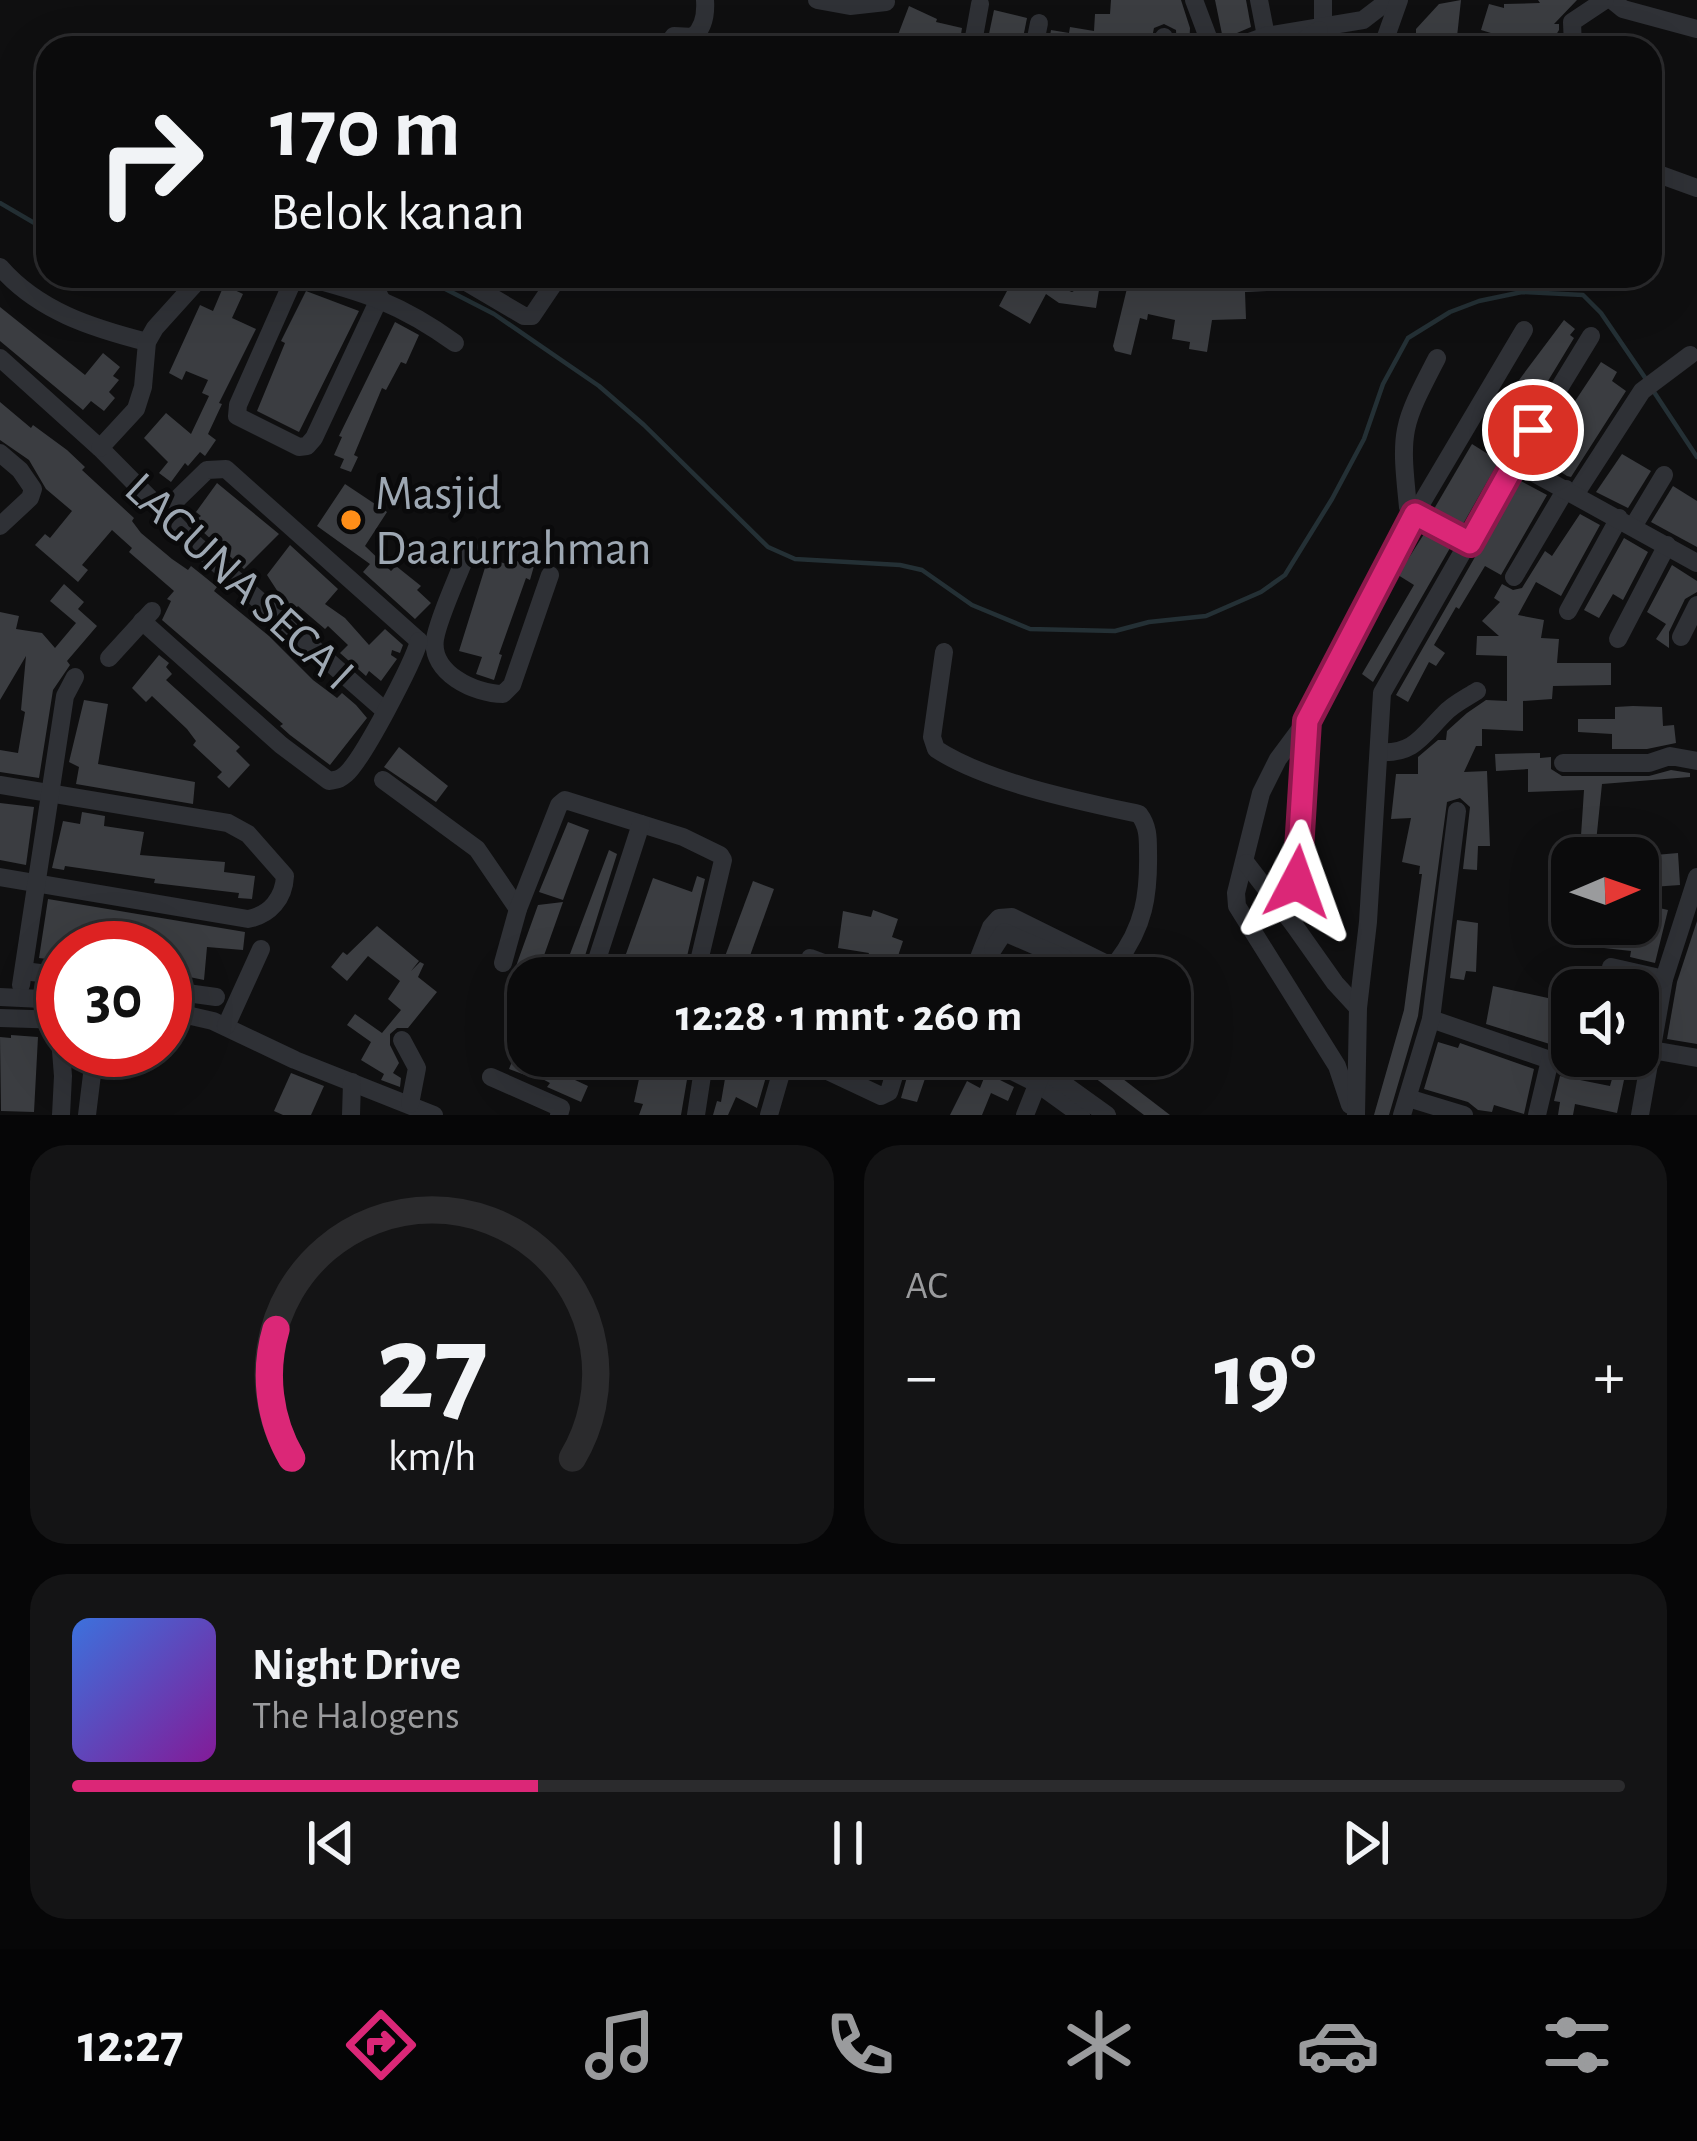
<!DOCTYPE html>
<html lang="id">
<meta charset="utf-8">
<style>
:root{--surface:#0b0b0c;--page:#141415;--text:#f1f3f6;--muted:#9a9b9d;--line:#2b2b2d;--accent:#db2777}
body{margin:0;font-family:"Alegreya Sans",sans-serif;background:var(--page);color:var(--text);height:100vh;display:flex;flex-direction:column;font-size:45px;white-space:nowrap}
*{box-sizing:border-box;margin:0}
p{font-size:39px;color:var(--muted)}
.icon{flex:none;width:66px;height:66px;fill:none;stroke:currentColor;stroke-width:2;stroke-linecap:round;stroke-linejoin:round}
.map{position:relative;height:1115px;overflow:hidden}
.drawer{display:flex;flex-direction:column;gap:30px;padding:30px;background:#060607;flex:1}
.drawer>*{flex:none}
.hud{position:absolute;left:36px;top:36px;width:1626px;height:252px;border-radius:36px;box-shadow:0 12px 48px #0002,0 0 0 3px var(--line);background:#0b0b0c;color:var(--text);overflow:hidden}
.needle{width:78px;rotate:88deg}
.tools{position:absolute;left:1551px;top:837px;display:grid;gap:24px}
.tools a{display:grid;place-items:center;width:108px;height:108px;border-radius:24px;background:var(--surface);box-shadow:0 12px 48px #0002,0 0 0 3px var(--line);font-size:60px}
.speed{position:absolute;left:36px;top:921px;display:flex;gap:24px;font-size:60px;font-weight:700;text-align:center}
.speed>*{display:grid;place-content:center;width:156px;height:156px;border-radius:50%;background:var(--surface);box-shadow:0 12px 48px #0002,0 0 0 3px var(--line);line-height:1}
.speed .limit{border:18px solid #d22;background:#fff;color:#111}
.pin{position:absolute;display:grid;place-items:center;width:102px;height:102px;color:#fff;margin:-51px;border:6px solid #fff;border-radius:50%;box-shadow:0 3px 12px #0007}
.me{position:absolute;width:132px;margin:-66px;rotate:4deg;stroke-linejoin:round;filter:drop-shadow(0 0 9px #0008)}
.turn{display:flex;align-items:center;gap:42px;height:252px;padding:0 36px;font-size:54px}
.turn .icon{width:156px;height:156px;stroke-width:2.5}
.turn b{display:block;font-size:84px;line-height:102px}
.big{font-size:90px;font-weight:600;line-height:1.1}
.drawer .tile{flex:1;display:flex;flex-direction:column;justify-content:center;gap:18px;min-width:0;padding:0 42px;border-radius:36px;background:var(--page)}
.drawer .dial{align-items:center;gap:0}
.dial svg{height:312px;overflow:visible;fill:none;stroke:var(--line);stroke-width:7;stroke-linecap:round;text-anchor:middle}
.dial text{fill:var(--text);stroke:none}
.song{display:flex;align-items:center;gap:36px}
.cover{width:144px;height:144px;border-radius:18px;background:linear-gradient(135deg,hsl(220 70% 55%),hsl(290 70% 35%))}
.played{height:12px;border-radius:6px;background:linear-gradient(90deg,var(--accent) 30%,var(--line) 30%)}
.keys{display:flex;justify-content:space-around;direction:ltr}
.heat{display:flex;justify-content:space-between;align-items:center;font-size:66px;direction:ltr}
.drawer .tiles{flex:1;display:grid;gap:30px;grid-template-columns:1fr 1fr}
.tile:last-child{grid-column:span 2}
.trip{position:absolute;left:507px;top:957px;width:684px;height:120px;border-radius:36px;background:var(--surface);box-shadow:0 12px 48px #0002,0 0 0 3px var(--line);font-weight:600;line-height:120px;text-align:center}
.menu{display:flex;height:192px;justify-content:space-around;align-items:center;background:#040405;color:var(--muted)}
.menu .icon{width:84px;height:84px}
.menu .on{color:var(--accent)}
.menu b{font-size:54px;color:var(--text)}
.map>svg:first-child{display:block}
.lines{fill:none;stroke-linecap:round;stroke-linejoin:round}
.stream{stroke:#243035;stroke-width:4.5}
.building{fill:#3b3d41}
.minor{stroke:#2f3136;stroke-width:18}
.route-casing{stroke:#8e194d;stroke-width:30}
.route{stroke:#db2777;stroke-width:21}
.poi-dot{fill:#ff8e18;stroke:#0a0a0b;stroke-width:4.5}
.labels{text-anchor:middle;stroke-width:9;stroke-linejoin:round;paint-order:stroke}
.poi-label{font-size:48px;fill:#9ea8b3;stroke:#0a0a0b;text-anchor:start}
.street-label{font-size:48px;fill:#9ea8b3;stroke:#0a0a0b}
</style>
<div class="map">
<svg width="1697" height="1115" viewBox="0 0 1697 1115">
<rect width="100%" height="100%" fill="#0f0f10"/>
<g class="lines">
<g class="stream">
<polyline points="0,203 48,231"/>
<polyline points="127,276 137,276"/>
<polyline points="420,276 494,314 599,386 644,425 768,547 795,559 900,565 922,570 972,605 1030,629 1115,631 1149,622 1206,616 1261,592 1285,575 1332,499 1364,439 1383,384 1408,338 1450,312 1479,301 1522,292 1583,295 1601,313 1648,382"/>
<polyline points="1654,392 1697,457"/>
</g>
</g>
<g class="building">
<polygon points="1111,0 1181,0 1190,28 1189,48 1177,48 1176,30 1164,24 1154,28 1150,47 1144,48 1048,48 1051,30 1069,33 1070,27 1094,31 1095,14 1110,14"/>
<polygon points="1215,0 1246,0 1251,27 1223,39"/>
<polygon points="1461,0 1456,46 1416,45 1416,29 1439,4"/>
<polygon points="1538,0 1577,0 1554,24 1559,24 1559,30 1548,48 1504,47 1504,37 1481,30 1489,4 1504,8 1504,4 1540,3"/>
<polygon points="909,6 937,19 936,22 962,28 959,47 925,34 921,48 893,48"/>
<polygon points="994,10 1027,18 1021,48 986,48"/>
<polygon points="1015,276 1053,276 1059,287 1072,292 1083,286 1085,276 1096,278 1093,289 1099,290 1096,308 1059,303 1046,294 1030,324 999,306"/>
<polygon points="1130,276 1266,276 1267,291 1245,292 1246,319 1212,320 1207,352 1189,349 1190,342 1172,339 1175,320 1148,314 1147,320 1140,318 1131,355 1115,351 1113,346"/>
<polygon points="224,285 243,294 232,318 256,329 219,403 222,404 208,434 216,440 205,456 200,452 188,466 185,463 171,482 159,473 168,462 144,438 166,413 191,434 209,396 202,393 208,380 186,371 182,380 169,373 200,305 213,311"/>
<polygon points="306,291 359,311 299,432 257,411 285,343 281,341"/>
<polygon points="0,307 85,375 103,353 120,367 113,376 119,380 109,392 115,398 104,411 91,401 83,410 0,341"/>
<polygon points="1564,320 1575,329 1570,335 1574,338 1511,442 1499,435 1517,412 1501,404"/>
<polygon points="395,322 419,335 406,364 401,362 386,390 382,388 354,455 358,457 351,472 340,468 344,459 334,455 342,437 339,436"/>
<polygon points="1601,362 1617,372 1612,381 1626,391 1571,477 1567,476 1538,457"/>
<polygon points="0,402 31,428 33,425 67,450 85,467 82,470 134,518 132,521 141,533 172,559 188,570 191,566 206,578 217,587 214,591 269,636 313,680 337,698 342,693 356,705 367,718 330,765 290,735 280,726 283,724 162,620 171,601 167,599 174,591 129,552 132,548 112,530 82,565 88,570 78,582 35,545 45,534 50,538 72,511 46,489 29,460 0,440"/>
<polygon points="1472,444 1499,461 1463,524 1434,509"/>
<polygon points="1622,454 1651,471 1628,508 1596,492"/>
<polygon points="1519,480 1547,495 1501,575 1485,566 1459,609 1456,607 1434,645 1445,653 1436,666 1429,662 1408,702 1396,695"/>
<polygon points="217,483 279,534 244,569 192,522 201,516 196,512"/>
<polygon points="345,484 387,512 365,546 391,571 396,566 421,586 417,590 431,603 415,619 363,572 370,564 317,526"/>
<polygon points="1673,486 1697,501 1697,547 1651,522"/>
<polygon points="1580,514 1600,525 1561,596 1536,582 1518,615 1544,620 1541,638 1559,639 1557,663 1611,663 1611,685 1553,686 1552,699 1523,701 1523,731 1482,729 1482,746 1476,746 1464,772 1487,771 1490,846 1478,846 1477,870 1463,869 1470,807 1460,798 1447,802 1418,1016 1389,1115 1374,1115 1404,1010 1422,874 1419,874 1420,866 1402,862 1411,818 1391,819 1396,774 1418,774 1418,757 1438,740 1446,740 1447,731 1467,713 1486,700 1507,701 1507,656 1476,655 1477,636 1499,636 1482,621 1500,602 1494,598 1502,584 1513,590 1522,588 1545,551 1552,556"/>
<polygon points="1424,534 1450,548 1373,682 1362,674 1414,585 1398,575"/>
<polygon points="1624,538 1648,552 1623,600 1613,594 1599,618 1584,610"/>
<polygon points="290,545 338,589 325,604 345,618 369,645 385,629 403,645 400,653 392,650 391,655 397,659 381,681 369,671 366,676 340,653 348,645 328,626 325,629 298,606 293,612 289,609 267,575"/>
<polygon points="488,558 512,566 513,560 534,566 530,580 526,578 499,654 502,655 494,680 476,674 482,657 459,651"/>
<polygon points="1672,565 1697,581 1697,592 1685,599 1669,632 1669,648 1656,639 1666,624 1647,612"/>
<polygon points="64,584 84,602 78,609 97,626 67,661 70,665 53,690 39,778 0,772 0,750 18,753 25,712 21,710 26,656 0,700 0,612 19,616 16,629 42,633 55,648 76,623 50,601"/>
<polygon points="159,655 169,663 166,667 172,674 166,680 240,747 236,751 250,765 229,788 217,777 222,772 193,745 196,741 187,729 152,696 146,702 132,688"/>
<polygon points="84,700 108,704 98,764 195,782 193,804 76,784 79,767 69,762"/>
<polygon points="1633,706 1662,707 1663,726 1674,725 1676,743 1647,749 1612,749 1612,734 1578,732 1578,719 1615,719 1615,707"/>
<polygon points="399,747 448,786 436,802 384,767"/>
<polygon points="1540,753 1540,758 1551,757 1551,769 1562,776 1649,776 1671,770 1690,773 1690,777 1602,784 1595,852 1580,851 1584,790 1528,792 1528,769 1496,771 1495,754"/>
<polygon points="0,803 34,807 26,865 0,860"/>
<polygon points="82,812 105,816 104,826 144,832 140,855 225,862 224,872 255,876 252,899 238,898 239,893 154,883 155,879 65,866 64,870 52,868 63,821 80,824"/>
<polygon points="568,822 589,830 563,900 539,892"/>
<polygon points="609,850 617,854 578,978 561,978"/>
<polygon points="1678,853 1680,885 1638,888 1638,873 1657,873 1655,855"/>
<polygon points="697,876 705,879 682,978 648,978 621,968 653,878 692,892"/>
<polygon points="753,881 774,889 742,978 717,978"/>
<polygon points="48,899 245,932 243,950 207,947 204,980 165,972 165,948 63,948 63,961 39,958"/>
<polygon points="563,902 536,978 528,978 528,986 511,980 538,905"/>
<polygon points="1638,903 1668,910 1655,963 1630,957 1631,951 1577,945 1581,924 1638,924"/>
<polygon points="873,910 898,919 892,937 903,941 894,968 867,958 869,953 838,948 843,911 871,917"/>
<polygon points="1457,920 1478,923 1476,972 1466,971 1464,980 1450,978"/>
<polygon points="1697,921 1697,1044 1667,1039 1677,982"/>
<polygon points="377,926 419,961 411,971 420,962 424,964 418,977 437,992 408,1028 397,1028 390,1034 390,1045 399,1063 393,1073 401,1078 400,1087 381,1080 384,1074 361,1060 371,1042 347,1025 355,1014 382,1033 401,1010 388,999 400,981 368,956 347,981 331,967 343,952 347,955"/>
<polygon points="1493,986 1557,1000 1553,1018 1572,1022 1569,1050 1486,1024"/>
<polygon points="528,1024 528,1057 563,1074 564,1071 577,1074 575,1080 588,1086 581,1102 547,1087 550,1083 527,1071 525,1075 509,1069 519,1044 511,1042 515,1026 526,1029"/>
<polygon points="11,1035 38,1037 34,1112 1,1111 0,1037 11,1038"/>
<polygon points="1438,1042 1458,1048 1460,1043 1534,1069 1524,1114 1494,1105 1492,1112 1478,1110 1468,1102 1424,1089"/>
<polygon points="644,1056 691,1056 681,1115 639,1115 643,1104 634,1102"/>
<polygon points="766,1056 772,1056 757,1108 736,1097 728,1115 713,1115 717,1101 721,1102 727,1067 762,1072"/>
<polygon points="913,1056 957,1056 950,1073 930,1064 917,1102 901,1098"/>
<polygon points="1066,1056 1093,1056 1170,1115 1144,1115"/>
<polygon points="291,1073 324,1086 311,1115 283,1115 274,1111"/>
<polygon points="986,1073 1014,1087 1008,1101 991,1093 982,1115 950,1115 967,1081 980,1088"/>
<polygon points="1560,1076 1610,1086 1612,1079 1624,1080 1617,1113 1575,1104 1573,1115 1558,1115 1560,1102 1554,1101"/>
</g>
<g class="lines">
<g class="minor">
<polyline points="817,0 850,6 886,2"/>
<polyline points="1194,0 1212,48"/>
<polyline points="1259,0 1266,36"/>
<polyline points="1612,0 1623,9 1697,29"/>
<polyline points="1323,28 1323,0"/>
<polyline points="337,48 353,48"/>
<path d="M665,48L674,36L693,37C704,28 706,14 705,0"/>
<polyline points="972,48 980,4"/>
<polyline points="1034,48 1039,23"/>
<polyline points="1163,48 1164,37"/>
<polyline points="1233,48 1266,36 1363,20 1389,0"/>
<polyline points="1293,48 1319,30"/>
<polyline points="1382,48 1399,0"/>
<polyline points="1573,48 1572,22 1605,0"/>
<polyline points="1650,171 1697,188"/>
<path d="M0,267C38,311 92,328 147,342"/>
<polyline points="295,276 238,405 237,416 299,447 307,446 314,438 380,297"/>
<path d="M301,276C364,292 401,304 455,343"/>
<polyline points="456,276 524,316 532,316 559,276"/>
<polyline points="1066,276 1072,279"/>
<polyline points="0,358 100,448 196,545 384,710"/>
<polyline points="100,448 136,409 143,387 147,342 155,328 202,276"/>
<polyline points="0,453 20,470 33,489 30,498 0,526"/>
<polyline points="1514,462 1591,336"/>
<polyline points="1576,493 1642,391 1690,355"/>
<polyline points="165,511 207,470 226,469 419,641"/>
<polyline points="1634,525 1664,475"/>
<polyline points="1470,543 1415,514 1524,330"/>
<path d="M469,547C460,573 439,615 435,639C430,673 475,694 503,694L512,685L550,575"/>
<polyline points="1514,577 1566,489"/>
<polyline points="1568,611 1619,518"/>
<path d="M142,621L281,745L329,781C338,779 339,780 346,774C363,759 413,663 419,641"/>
<polyline points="1681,637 1697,605"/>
<polyline points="1618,639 1667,545"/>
<path d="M944,652L932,737L936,749C986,782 1079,801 1139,814C1148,826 1148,837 1148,851C1149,895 1144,927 1117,962L1107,964L1012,917L999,918L991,927L971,978"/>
<polyline points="109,658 152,611"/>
<polyline points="1307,720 1278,759 1261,793 1236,893 1237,906 1337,1066 1350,1105"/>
<path d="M1380,752C1414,754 1422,736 1444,714C1453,704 1466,698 1477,691"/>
<polyline points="1563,763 1649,763 1670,756 1697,761"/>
<polyline points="383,780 477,849 518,909"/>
<path d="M0,785L228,823L248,834L285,876C284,898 270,915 248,919L0,877"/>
<polyline points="1246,863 1294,925"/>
<polyline points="993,949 1004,932 1064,958 1067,962 1061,978"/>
<polyline points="503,963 518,909 559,805 565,800 683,837 720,855 723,860 695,978"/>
<polyline points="1611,967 1664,979"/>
<polyline points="24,971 63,976"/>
<polyline points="591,978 641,824"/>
<polyline points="804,978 810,958 850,973"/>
<polyline points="21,985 65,696 75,677"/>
<polyline points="165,990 216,997"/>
<polyline points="0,997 63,1000"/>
<polyline points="57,1000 63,1076 61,1115"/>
<path d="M1358,1008L1335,983L1294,925L1307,720L1415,514L1408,507C1400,430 1401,427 1437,358"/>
<polyline points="165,1010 213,1021 295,1060 434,1115"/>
<polyline points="0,1018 63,1020"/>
<polyline points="1431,1019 1550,1060 1599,1070"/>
<polyline points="226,1026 261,949"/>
<polyline points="402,1040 417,1068 410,1104"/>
<polyline points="1652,1050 1697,1058"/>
<polyline points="796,1056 881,1096 889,1092 900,1056"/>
<polyline points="982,1056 1038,1084 1081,1115"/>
<polyline points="1029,1059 1107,1115"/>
<polyline points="491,1077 561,1108 559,1115"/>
<polyline points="1408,1098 1464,1115"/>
<polyline points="87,1115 95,1050"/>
<polyline points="351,1115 352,1082"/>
<polyline points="696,1115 705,1056"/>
<polyline points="769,1115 786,1056"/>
<polyline points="1025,1115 1041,1075"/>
<polyline points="1356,1115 1358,1008 1368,922 1382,693 1514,462 1697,563"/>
<polyline points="1402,1115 1431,1019 1457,811"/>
<polyline points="1537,1115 1550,1060"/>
<polyline points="1640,1115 1664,979 1697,877"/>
</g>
</g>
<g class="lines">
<defs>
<polyline id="route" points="1297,882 1307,721 1415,514 1470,543 1533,430"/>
</defs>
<use href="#route" class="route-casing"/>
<use href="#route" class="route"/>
</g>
<circle class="poi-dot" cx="351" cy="520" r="12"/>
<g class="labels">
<g class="poi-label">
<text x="375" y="509">Masjid<tspan x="375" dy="55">Daarurrahman</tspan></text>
</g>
<g class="street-label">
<text transform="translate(241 580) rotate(43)" y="17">LAGUNA SECA I</text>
</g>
</g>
</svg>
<div class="tools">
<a><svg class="needle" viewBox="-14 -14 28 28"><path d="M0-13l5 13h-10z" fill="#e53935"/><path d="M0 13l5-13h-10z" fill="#9a9b9d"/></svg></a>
<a><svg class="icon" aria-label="sound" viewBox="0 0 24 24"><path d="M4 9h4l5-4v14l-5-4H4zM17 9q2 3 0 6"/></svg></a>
</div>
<div class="speed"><div class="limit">30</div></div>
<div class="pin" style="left:1533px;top:430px;background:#d93025"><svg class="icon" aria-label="arrive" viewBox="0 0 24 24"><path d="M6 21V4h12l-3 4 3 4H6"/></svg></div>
<svg class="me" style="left:1297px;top:882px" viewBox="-20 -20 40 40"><path d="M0-17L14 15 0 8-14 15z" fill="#db2777" stroke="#fff" stroke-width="4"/></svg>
<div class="trip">12:28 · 1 mnt · 260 m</div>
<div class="hud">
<div class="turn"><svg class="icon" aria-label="right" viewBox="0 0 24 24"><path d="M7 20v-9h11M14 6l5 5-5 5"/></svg><div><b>170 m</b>Belok kanan</div></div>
</div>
</div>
<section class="drawer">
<div class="tiles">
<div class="tile dial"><svg viewBox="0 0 100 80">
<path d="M14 69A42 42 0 1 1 86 69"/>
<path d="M14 69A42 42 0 0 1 10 36" stroke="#db2777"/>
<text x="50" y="56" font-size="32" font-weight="700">27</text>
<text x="50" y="72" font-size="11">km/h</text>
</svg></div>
<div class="tile"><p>AC</p>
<div class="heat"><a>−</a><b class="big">19°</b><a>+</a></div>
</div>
<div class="tile">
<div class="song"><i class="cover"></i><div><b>Night Drive</b><p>The Halogens</p></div></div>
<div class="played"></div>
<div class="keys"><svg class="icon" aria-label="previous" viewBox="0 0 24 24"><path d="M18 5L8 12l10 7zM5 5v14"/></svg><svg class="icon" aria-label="pause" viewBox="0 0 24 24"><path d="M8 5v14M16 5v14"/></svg><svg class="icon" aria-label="next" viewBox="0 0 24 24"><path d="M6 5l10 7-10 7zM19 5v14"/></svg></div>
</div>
</div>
</section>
<nav class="menu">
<b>12:27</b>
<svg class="icon on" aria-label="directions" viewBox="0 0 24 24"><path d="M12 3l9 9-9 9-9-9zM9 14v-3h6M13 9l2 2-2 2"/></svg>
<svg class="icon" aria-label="music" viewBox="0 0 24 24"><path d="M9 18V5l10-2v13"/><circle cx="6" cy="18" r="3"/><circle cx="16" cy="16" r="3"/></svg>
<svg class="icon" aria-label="phone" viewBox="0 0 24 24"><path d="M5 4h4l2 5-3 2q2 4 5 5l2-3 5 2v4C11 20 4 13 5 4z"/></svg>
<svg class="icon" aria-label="climate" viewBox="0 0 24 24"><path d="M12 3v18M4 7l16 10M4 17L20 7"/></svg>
<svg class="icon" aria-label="car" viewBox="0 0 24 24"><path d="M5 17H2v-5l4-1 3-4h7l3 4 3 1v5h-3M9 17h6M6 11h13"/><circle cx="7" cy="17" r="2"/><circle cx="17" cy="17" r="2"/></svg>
<svg class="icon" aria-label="filters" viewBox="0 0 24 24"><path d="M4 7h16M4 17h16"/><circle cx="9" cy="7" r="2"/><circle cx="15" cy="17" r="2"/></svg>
</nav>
